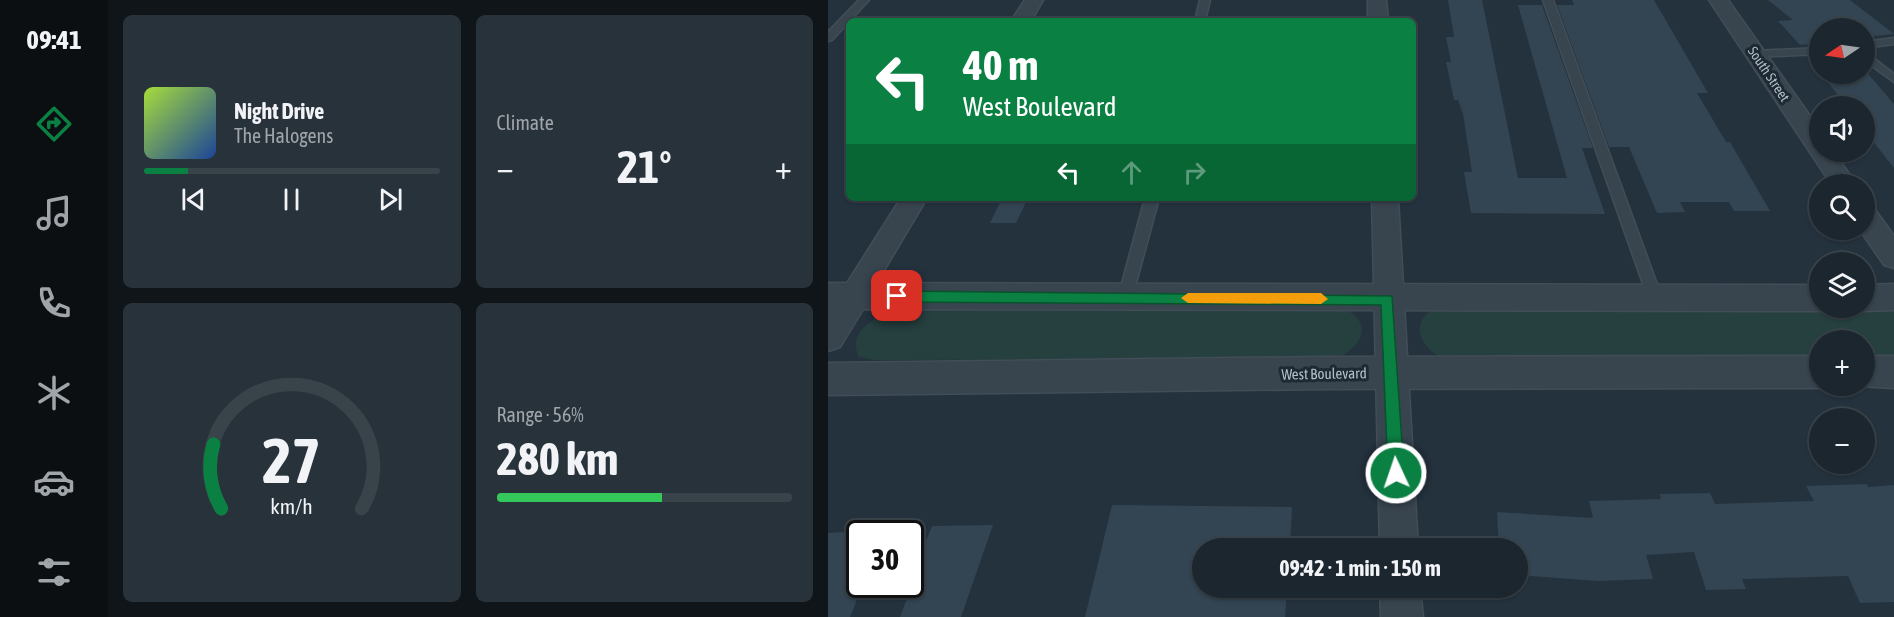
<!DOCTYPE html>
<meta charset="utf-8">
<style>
:root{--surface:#1b262e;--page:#28323a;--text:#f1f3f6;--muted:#a0a5aa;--line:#39434a;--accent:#0b8043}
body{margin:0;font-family:"Asap Condensed",sans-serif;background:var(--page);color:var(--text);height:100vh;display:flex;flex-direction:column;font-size:22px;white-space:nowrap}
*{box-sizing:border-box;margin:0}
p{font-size:20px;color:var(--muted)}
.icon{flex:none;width:33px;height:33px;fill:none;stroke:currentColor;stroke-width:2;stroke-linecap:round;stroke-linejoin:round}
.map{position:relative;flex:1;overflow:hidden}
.side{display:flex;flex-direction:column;gap:15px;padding:15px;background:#0f1519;width:720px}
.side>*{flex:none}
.hud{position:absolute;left:18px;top:18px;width:570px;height:183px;border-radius:9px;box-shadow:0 2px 4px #0004,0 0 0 2px var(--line);background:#0b8043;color:#fff;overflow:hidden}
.needle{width:39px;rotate:257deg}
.tools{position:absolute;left:981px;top:18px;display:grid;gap:12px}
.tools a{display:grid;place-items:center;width:66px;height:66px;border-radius:50%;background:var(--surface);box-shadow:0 2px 4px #0004,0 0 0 2px var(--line);font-size:30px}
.speed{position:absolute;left:18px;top:520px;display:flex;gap:12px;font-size:30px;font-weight:700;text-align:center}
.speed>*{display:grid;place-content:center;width:78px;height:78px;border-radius:50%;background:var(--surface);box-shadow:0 2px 4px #0004,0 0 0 2px var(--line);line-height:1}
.speed .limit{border:3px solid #111;border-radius:9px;background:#fff;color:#111}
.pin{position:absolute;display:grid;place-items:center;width:51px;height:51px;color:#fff;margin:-26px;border-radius:12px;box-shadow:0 3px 9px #0006}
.me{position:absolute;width:66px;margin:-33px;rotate:357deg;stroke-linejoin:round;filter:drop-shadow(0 0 4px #0008)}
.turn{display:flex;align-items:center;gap:21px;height:126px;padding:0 18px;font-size:27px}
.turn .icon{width:78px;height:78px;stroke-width:2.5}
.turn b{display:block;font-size:42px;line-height:51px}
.lanes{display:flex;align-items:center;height:57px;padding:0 18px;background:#0003;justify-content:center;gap:30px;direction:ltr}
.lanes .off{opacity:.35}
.big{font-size:45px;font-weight:700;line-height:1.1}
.side .tile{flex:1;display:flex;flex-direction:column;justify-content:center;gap:9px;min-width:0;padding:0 21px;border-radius:9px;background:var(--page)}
.side .dial{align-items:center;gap:0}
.dial svg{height:156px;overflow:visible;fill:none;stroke:var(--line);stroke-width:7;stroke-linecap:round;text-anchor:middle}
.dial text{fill:var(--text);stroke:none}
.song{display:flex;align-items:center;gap:18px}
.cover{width:72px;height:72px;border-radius:9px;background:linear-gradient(135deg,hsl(80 70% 55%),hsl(220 70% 35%))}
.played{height:6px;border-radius:3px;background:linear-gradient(90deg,var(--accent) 15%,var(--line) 15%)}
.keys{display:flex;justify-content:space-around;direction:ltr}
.heat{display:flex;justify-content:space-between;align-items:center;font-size:33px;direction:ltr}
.charge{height:9px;border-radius:4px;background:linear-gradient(90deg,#34c759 56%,var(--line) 0)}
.side .tiles{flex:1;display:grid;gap:15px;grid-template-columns:repeat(2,1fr)}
.trip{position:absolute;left:364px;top:538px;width:336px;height:60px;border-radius:30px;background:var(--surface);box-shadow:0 2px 4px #0004,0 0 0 2px var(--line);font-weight:700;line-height:60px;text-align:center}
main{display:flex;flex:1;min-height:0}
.tabs{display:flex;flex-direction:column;width:108px;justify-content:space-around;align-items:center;background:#0b0f12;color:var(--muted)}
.tabs .icon{width:42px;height:42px}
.tabs .active{color:var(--accent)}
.tabs b{font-size:27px;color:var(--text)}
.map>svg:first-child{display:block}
.green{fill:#263f3f}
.building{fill:#334452}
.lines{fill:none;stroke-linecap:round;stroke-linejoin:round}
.service-casing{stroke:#414d57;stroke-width:3}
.minor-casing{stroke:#414d57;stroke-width:3}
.tertiary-casing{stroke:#414d57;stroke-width:3}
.service{fill:#38444e;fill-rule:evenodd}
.minor{fill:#38444e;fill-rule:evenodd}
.tertiary{fill:#38444e;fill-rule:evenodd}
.route{fill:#0b8043;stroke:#07532c;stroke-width:1.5}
.slow{fill:#f59e0b}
.labels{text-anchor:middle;stroke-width:6;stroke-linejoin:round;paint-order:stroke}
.far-street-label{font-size:14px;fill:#b4bfc9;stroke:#1d2933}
.street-label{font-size:15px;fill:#b4bfc9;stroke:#1d2933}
</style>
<main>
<nav class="tabs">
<b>09:41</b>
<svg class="icon active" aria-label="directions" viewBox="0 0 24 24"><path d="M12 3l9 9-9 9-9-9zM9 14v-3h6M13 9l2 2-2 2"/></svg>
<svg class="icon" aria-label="music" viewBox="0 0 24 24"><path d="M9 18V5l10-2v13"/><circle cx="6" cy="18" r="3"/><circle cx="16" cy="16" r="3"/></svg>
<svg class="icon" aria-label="phone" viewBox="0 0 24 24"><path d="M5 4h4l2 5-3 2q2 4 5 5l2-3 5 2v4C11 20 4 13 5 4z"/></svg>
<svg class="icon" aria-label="climate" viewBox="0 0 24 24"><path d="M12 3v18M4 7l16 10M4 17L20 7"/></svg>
<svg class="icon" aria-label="car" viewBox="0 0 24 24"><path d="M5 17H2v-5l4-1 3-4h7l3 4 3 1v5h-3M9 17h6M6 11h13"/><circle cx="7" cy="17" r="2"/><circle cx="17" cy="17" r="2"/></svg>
<svg class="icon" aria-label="filters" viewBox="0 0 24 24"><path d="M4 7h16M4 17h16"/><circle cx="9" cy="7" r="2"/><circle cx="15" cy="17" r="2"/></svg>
</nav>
<section class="side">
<div class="tiles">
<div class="tile">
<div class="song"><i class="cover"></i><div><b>Night Drive</b><p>The Halogens</p></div></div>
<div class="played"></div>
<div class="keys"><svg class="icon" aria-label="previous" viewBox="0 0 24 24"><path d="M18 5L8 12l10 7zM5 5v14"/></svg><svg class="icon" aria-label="pause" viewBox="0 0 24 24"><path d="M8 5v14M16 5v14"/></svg><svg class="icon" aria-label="next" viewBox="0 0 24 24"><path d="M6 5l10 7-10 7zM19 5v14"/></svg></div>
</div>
<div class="tile"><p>Climate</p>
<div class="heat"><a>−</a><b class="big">21°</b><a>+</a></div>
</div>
<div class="tile dial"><svg viewBox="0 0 100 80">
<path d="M14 69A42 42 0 1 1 86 69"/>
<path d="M14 69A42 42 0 0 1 10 36" stroke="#0b8043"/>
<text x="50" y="56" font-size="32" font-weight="700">27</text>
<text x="50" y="72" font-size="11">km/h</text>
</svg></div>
<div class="tile"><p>Range · 56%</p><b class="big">280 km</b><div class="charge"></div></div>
</div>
</section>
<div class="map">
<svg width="1066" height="617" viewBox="0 0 1066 617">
<rect width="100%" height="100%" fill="#24323e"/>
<g class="green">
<path d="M506,306C512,308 520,310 525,314C546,331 525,352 508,359L46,360L31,357C17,332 51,314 70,309Z"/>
<path d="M1056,307L1066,310V356L1037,357L1036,340H992L991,357H613C591,347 582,322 606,309Z"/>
</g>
<g class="building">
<polygon points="620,0 654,0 690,178 739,178 690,5 714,5 765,148 754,148 777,214 643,213 636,172 644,172 635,114 630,100 626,100 618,62 623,62 618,37 626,37"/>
<polygon points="744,0 826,0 880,93 869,93 898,142 902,142 942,211 906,211 901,202 852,202 857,212 829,213 801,147 781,147 729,5 746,5"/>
<polygon points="940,0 1022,0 1066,34 1036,37 1036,28 992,28 992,43 972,45 950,21 965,20"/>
<polygon points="1036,69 1066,104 1066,168 1036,130 1036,106 1019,106 993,74 1036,74"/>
<polygon points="174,198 200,198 188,223 162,223"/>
<polygon points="1039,484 1040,487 1066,485 1066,602 1032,603 1020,576 914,579 918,589 878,590 866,552 818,555 825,579 770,581 690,575 690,549 671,549 669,512 765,518 761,501 833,499 832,494 882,493 887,504 986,501 978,486"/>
<polygon points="284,505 464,507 462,549 375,549 375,588 459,588 457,617 257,617"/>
<polygon points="165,525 133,617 72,617 83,588 79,589 82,585 82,579 104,526"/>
<polygon points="32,531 32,592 22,617 0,617 0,533"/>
</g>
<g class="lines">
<defs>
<g id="service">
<polygon points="31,0 41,0 4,40 0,41 0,32"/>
<polygon points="372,0 382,0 377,21 367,21"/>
<polygon points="715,0 725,0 834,298 832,302 822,302 820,298"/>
<polygon points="1066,38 1066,44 1036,48 1036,42"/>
<polygon points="992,48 992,54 927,57 922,54 927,51"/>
<polygon points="1036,51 1066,74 1066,82 1036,60"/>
<polygon points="317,198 331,198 304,298 302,302 292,302 290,298"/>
</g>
<g id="minor">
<polygon points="197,0 215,0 203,21 183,21"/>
<polygon points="540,0 558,0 560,21 540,21"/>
<polygon points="881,0 900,0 992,130 992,152 1006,152 1028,184 1003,184"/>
<polygon points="73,198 99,198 36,304 26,308 16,304 11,296 16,288"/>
<polygon points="544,198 570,198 590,549 552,549"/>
<polygon points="1036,204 1045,207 1066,236 1066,268 1056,265 1032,230 1036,230"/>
<polygon points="552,588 592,588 595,617 553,617"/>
</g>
<g id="tertiary">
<polygon points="0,283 992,285 992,308 1003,308 992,311 35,309 12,347 0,351"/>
<polygon points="1066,284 1066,310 1036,311 1025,308 1036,308 1036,285"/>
<polygon points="992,356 992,386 998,386 992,388 495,389 0,395 0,363 495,357"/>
<polygon points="1036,356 1066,356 1066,388 1030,386 1036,386"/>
</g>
</defs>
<use href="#service" class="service-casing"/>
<use href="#minor" class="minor-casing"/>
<use href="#tertiary" class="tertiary-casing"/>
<use href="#service" class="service"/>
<use href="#minor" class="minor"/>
<use href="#tertiary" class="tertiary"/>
</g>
<polygon class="route" points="69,291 564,296 576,473 574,479 568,481 562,479 560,473 553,305 69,302 63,296"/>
<polygon class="slow" points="360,293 493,293 500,299 493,304 360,303 353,298"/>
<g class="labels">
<g class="far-street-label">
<text transform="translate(941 74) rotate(56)" y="5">South Street</text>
</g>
<g class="street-label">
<text transform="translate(496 374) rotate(-1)" y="5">West Boulevard</text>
</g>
</g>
</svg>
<div class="tools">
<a><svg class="needle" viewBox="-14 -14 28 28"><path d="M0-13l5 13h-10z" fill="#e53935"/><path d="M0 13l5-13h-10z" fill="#a0a5aa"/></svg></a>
<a><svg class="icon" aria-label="sound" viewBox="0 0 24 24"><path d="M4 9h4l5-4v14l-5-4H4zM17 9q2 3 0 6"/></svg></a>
<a><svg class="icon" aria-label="search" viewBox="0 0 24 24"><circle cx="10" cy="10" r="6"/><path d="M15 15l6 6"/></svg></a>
<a><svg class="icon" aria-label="layers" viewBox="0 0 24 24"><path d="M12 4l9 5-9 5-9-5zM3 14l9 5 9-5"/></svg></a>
<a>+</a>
<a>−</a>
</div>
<div class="speed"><div class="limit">30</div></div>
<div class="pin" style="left:69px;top:296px;background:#d93025"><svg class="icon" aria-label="arrive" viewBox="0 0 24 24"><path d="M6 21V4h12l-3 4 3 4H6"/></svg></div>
<svg class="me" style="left:568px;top:473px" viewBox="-20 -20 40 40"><circle r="17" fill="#0b8043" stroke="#fff" stroke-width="3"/><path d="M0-11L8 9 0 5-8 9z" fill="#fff"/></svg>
<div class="trip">09:42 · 1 min · 150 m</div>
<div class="hud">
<div class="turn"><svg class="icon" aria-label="left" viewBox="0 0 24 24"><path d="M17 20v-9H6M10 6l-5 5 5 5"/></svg><div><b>40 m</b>West Boulevard</div></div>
<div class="lanes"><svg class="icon" aria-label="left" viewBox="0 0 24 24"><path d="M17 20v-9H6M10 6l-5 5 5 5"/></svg><svg class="icon off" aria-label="ahead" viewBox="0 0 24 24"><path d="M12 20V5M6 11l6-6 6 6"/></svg><svg class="icon off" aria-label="right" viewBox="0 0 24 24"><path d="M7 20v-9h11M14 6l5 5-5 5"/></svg></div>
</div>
</div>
</main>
